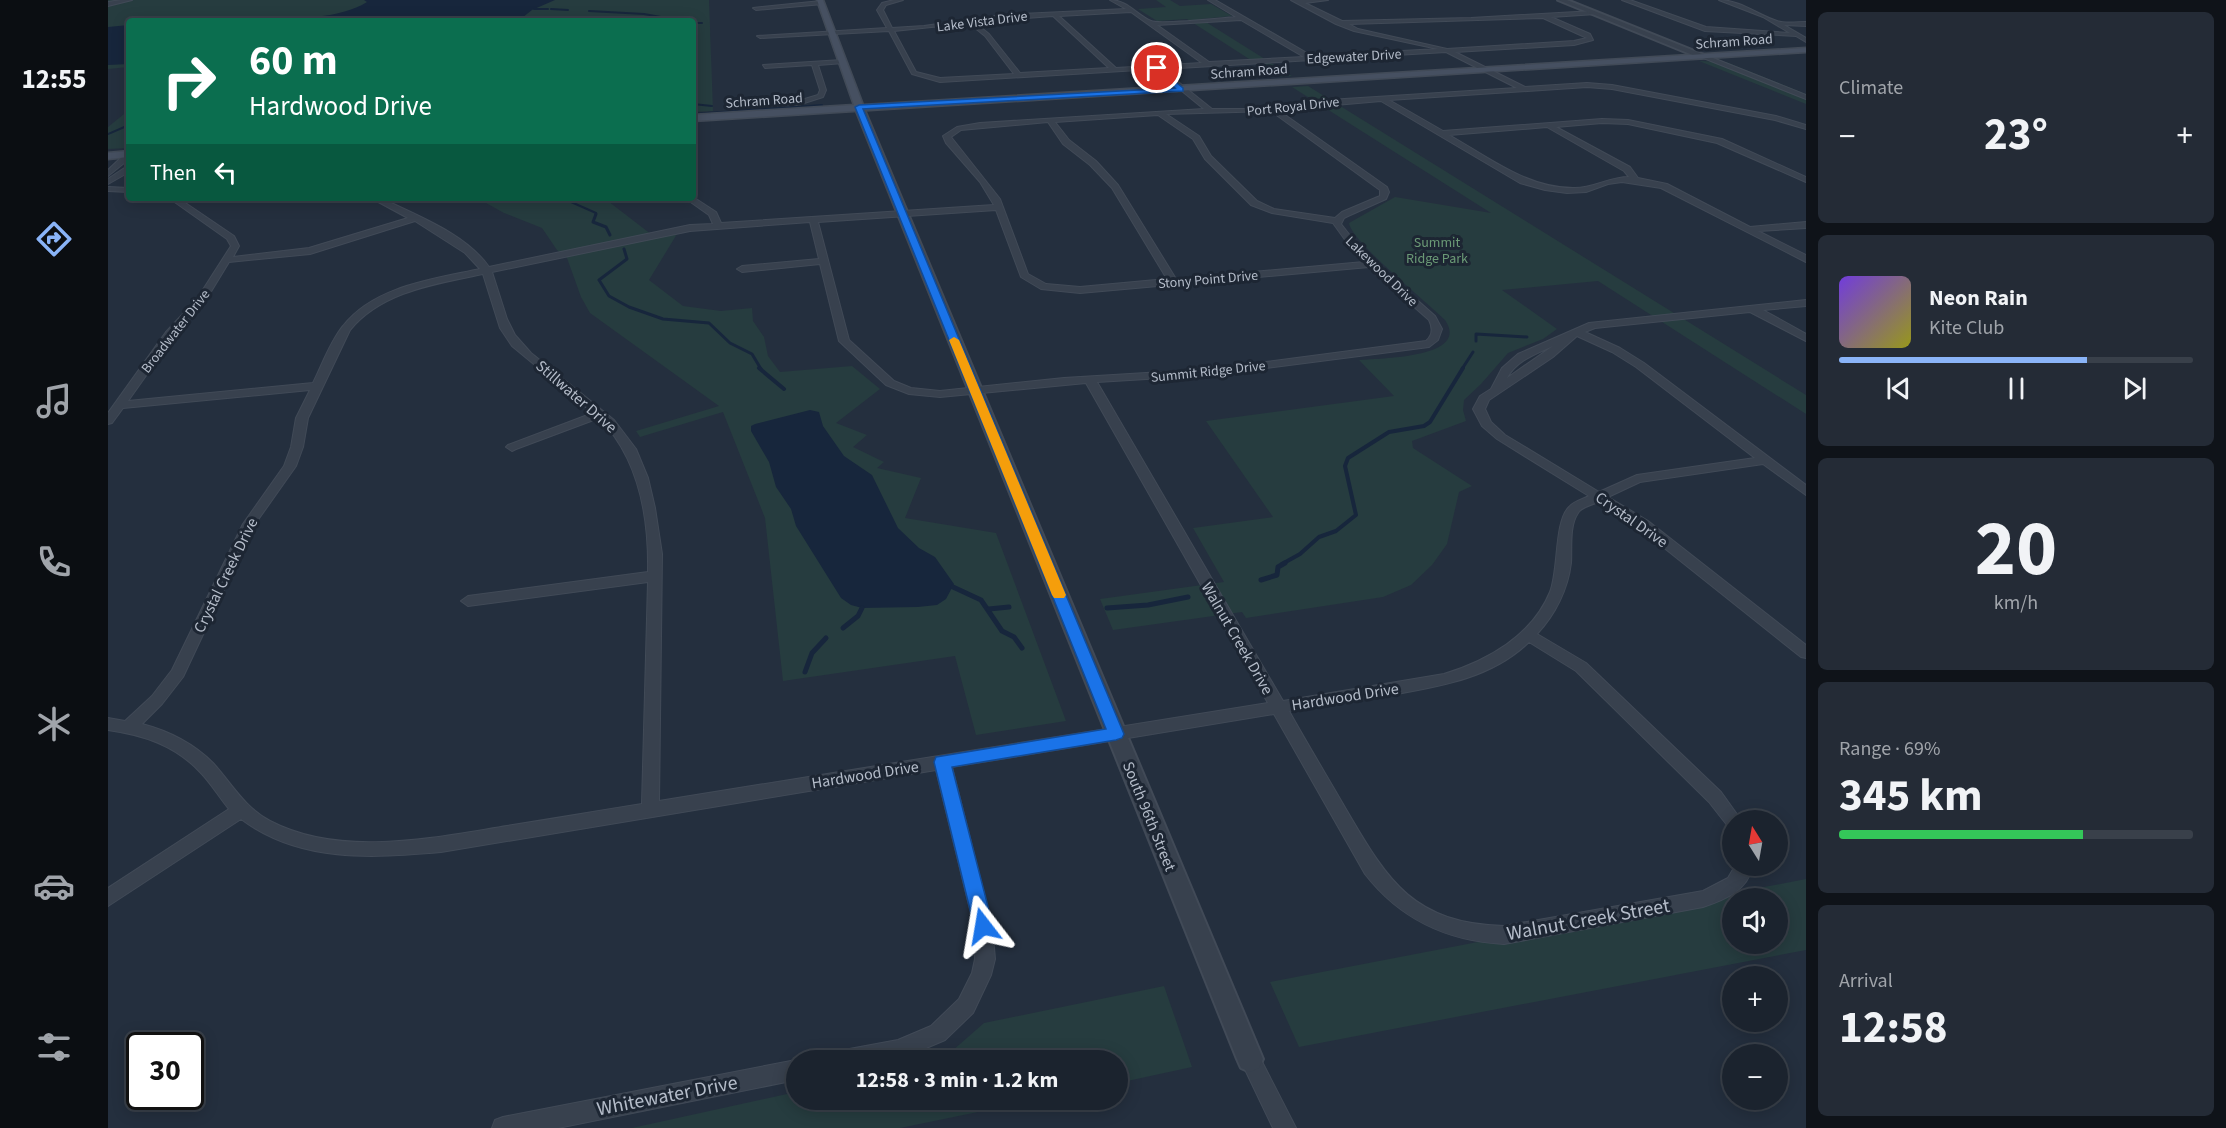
<!DOCTYPE html>
<meta charset="utf-8">
<style>
:root{--surface:#1b232e;--page:#242b36;--text:#f1f3f6;--muted:#a0a4aa;--line:#39404a;--accent:#8ab4f8}
body{margin:0;font-family:"Source Sans 3",sans-serif;background:var(--page);color:var(--text);height:100vh;display:flex;flex-direction:column;font-size:22px;white-space:nowrap}
*{box-sizing:border-box;margin:0}
p{font-size:20px;color:var(--muted)}
.icon{flex:none;width:33px;height:33px;fill:none;stroke:currentColor;stroke-width:2;stroke-linecap:round;stroke-linejoin:round}
.map{position:relative;flex:1;overflow:hidden}
.sheet{display:flex;flex-direction:column;gap:12px;padding:12px;background:#0f1319;width:420px}
.sheet>*{flex:none}
.guide{position:absolute;left:18px;top:18px;width:570px;height:183px;border-radius:6px;box-shadow:0 3px 15px #0003,0 0 0 2px var(--line);background:#0b6e4f;color:#fff;overflow:hidden}
.needle{width:39px;rotate:349deg}
.fabs{position:absolute;left:1614px;top:810px;display:grid;gap:12px}
.fabs a{display:grid;place-items:center;width:66px;height:66px;border-radius:50%;background:var(--surface);box-shadow:0 3px 15px #0003,0 0 0 2px var(--line);font-size:30px}
.speed{position:absolute;left:18px;top:1032px;display:flex;gap:12px;font-size:30px;font-weight:700;text-align:center}
.speed>*{display:grid;place-content:center;width:78px;height:78px;border-radius:50%;background:var(--surface);box-shadow:0 3px 15px #0003,0 0 0 2px var(--line);line-height:1}
.speed .limit{border:3px solid #111;border-radius:9px;background:#fff;color:#111}
.pin{position:absolute;display:grid;place-items:center;width:51px;height:51px;color:#fff;margin:-26px;border:3px solid #fff;border-radius:50%;box-shadow:0 2px 6px #0007}
.me{position:absolute;width:66px;margin:-33px;rotate:346deg;stroke-linejoin:round;filter:drop-shadow(0 0 4px #0008)}
.turn{display:flex;align-items:center;gap:21px;height:126px;padding:0 24px;font-size:27px}
.turn .icon{width:78px;height:78px;stroke-width:2.5}
.turn b{display:block;font-size:42px;line-height:51px}
.then{display:flex;align-items:center;height:57px;padding:0 24px;background:#0003;gap:12px;font-size:22px}
.big{font-size:45px;font-weight:700;line-height:1.1}
.sheet .widget{flex:1;display:flex;flex-direction:column;justify-content:center;gap:9px;min-width:0;padding:0 21px;border-radius:9px;background:var(--page)}
.sheet .dial{align-items:center;gap:0}
.dial b{font-size:78px;line-height:1}
.song{display:flex;align-items:center;gap:18px}
.cover{width:72px;height:72px;border-radius:9px;background:linear-gradient(135deg,hsl(260 70% 55%),hsl(60 70% 35%))}
.played{height:6px;border-radius:3px;background:linear-gradient(90deg,var(--accent) 70%,var(--line) 70%)}
.keys{display:flex;justify-content:space-around;direction:ltr}
.heat{display:flex;justify-content:space-between;align-items:center;font-size:33px;direction:ltr}
.charge{height:9px;border-radius:4px;background:linear-gradient(90deg,#34c759 69%,var(--line) 0)}
.trip{position:absolute;left:678px;top:1050px;width:342px;height:60px;border-radius:30px;background:var(--surface);box-shadow:0 3px 15px #0003,0 0 0 2px var(--line);font-weight:700;line-height:60px;text-align:center}
main{display:flex;flex:1;min-height:0}
.tab-bar{display:flex;flex-direction:column;width:108px;justify-content:space-around;align-items:center;background:#0b0e12;color:var(--muted)}
.tab-bar .icon{width:42px;height:42px}
.tab-bar .on{color:var(--accent)}
.tab-bar b{font-size:27px;color:var(--text)}
.map>svg:first-child{display:block}
.green{fill:#263c3f;fill-rule:evenodd}
.water{fill:#17263c}
.lines{fill:none;stroke-linecap:round;stroke-linejoin:round}
.stream-far3{stroke:#17263c;stroke-width:2}
.stream-far2{stroke:#17263c;stroke-width:3}
.stream-far1{stroke:#17263c;stroke-width:4}
.stream{stroke:#17263c;stroke-width:5}
.minor-casing{stroke:#414a57;stroke-width:2}
.tertiary-casing{stroke:#414a57;stroke-width:4}
.secondary-casing{stroke:#414a57;stroke-width:3}
.minor{fill:#38414e;fill-rule:evenodd}
.tertiary{fill:#38414e;fill-rule:evenodd}
.secondary{fill:#465061;fill-rule:evenodd}
.route{fill:#1a73e8;stroke:#114b97;stroke-width:1.5}
.slow{fill:#f59e0b}
.labels{text-anchor:middle;stroke-width:6;stroke-linejoin:round;paint-order:stroke}
.far-street-label{font-size:14px;fill:#b4bcc9;stroke:#1d2633}
.far-park-label{font-size:14px;fill:#6b9a76;stroke:#1d2633}
.street-label{font-size:16px;fill:#b4bcc9;stroke:#1d2633}
.near-street-label{font-size:20px;fill:#b4bcc9;stroke:#1d2633}
</style>
<main>
<nav class="tab-bar">
<b>12:55</b>
<svg class="icon on" aria-label="directions" viewBox="0 0 24 24"><path d="M12 3l9 9-9 9-9-9zM9 14v-3h6M13 9l2 2-2 2"/></svg>
<svg class="icon" aria-label="music" viewBox="0 0 24 24"><path d="M9 18V5l10-2v13"/><circle cx="6" cy="18" r="3"/><circle cx="16" cy="16" r="3"/></svg>
<svg class="icon" aria-label="phone" viewBox="0 0 24 24"><path d="M5 4h4l2 5-3 2q2 4 5 5l2-3 5 2v4C11 20 4 13 5 4z"/></svg>
<svg class="icon" aria-label="climate" viewBox="0 0 24 24"><path d="M12 3v18M4 7l16 10M4 17L20 7"/></svg>
<svg class="icon" aria-label="car" viewBox="0 0 24 24"><path d="M5 17H2v-5l4-1 3-4h7l3 4 3 1v5h-3M9 17h6M6 11h13"/><circle cx="7" cy="17" r="2"/><circle cx="17" cy="17" r="2"/></svg>
<svg class="icon" aria-label="filters" viewBox="0 0 24 24"><path d="M4 7h16M4 17h16"/><circle cx="9" cy="7" r="2"/><circle cx="15" cy="17" r="2"/></svg>
</nav>
<div class="map">
<svg width="1698" height="1128" viewBox="0 0 1698 1128">
<rect width="100%" height="100%" fill="#242f3e"/>
<g class="green">
<polygon points="0,0 601,0 605,111 585,112 585,21 21,21 21,67 0,69"/>
<polygon points="1048,0 1062,0 1072,6 1103,4 1124,16 1093,19 1184,76 1169,77 1079,19 1049,21 1030,9 1058,7"/>
<polygon points="1591,61 1618,62 1698,94 1698,104"/>
<path d="M1200,86L1698,395V414L1490,281L1394,290L1449,329L1435,339L1400,353L1373,384L1356,400L1355,410L1358,421L1304,441L1305,448L1364,486L1351,492L1339,544L1324,565L1303,585L1275,597L1138,618L1134,612L1005,630L992,599L1116,582L1085,528L1165,517L1098,421L1286,396L1251,360C1272,358 1363,358 1337,320C1320,303 1243,241 1241,223L1287,197L1383,213L1184,87Z"/>
<polygon points="21,110 21,148 0,149 0,127"/>
<polygon points="369,198 496,198 548,238 569,234 541,280 575,306 613,311 644,308 645,321 656,337 660,356 672,372 744,366 772,389 728,423 759,435 745,447 776,462 769,468 813,478 797,518 888,533 958,721 868,735 847,656 675,681 657,518 615,412 532,437 528,431 611,406 482,313 473,297 459,258 449,250 434,228 396,213"/>
<path d="M1698,879V950L1191,1047L1162,982ZM1624,898H1670V944H1624Z"/>
<polygon points="1056,986 1084,1067 1010,1083 1010,1060 823,1060 844,1051 876,1023"/>
<polygon points="688,1092 688,1100 928,1100 792,1128 524,1128"/>
</g>
<g class="water">
<path d="M256,0H447L424,10L410,21H118C157,19 226,23 259,2Z"/>
<polygon points="21,25 21,64 0,65 0,27"/>
<polygon points="702,410 711,412 715,426 736,456 764,475 790,528 811,548 827,557 846,584 838,599 829,605 810,607 754,608 743,605 733,598 688,526 683,509 668,487 661,462 643,431 643,426 647,424"/>
</g>
<g class="lines">
<g class="stream-far3">
<polyline points="426,9 440,9"/>
<polyline points="443,9 460,10"/>
<polyline points="481,11 536,14 575,21"/>
<polyline points="585,23 594,23"/>
<polyline points="585,104 604,106"/>
<polyline points="585,114 714,105"/>
<polyline points="0,134 21,125"/>
<polyline points="454,198 488,213 487,216"/>
</g>
<g class="stream-far2">
<polyline points="488,214 485,222 498,227 502,235"/>
<polyline points="516,249 519,259 491,280 501,296 521,307 555,319 601,323 622,343 644,354 653,369"/>
<polyline points="1368,341 1368,334 1419,337"/>
<polyline points="1354,369 1365,352"/>
</g>
<g class="stream-far1">
<polyline points="651,368 676,389"/>
<polyline points="1174,564 1192,554 1211,537 1228,531 1248,515 1237,466 1240,458 1281,432 1316,426 1322,422 1355,368"/>
</g>
<g class="stream">
<polyline points="1153,580 1169,575 1170,567 1177,563"/>
<polyline points="845,587 873,600 894,631 906,637 914,648"/>
<polyline points="999,608 1040,605 1080,597"/>
<polyline points="881,609 901,607"/>
<polyline points="735,628 750,616 754,608"/>
<polyline points="697,672 704,653 718,638"/>
</g>
<defs>
<g id="minor">
<polygon points="13,0 24,0 0,6 0,2"/>
<path d="M786,0H795L778,5L775,10L784,28L816,26L893,15L1018,9L1002,0C1019,0 1029,15 1043,21C1051,25 1115,18 1128,17L1100,0H1107L1204,56L1330,49L1246,31L1228,24L1183,0H1220L1197,3L1234,21L1363,18L1486,11L1488,14L1443,17L1482,34L1485,40L1466,45L1347,52L1417,87L1479,83L1504,85L1668,116L1698,125V129L1667,120L1504,89L1479,87L1281,100L1335,131L1494,119L1520,120L1614,139L1698,177V182L1609,143L1520,124L1494,123L1448,127L1522,167L1530,178L1559,184L1642,227L1698,222V228L1650,231L1698,255V262L1553,188L1514,182L1500,184L1478,192L1459,193L1437,190L1412,183L1273,101L1170,110L1279,187L1281,192L1278,199L1240,216L1236,218L1233,224L1254,251L1327,316L1334,329L1330,340L1321,347L1104,375L989,382L1175,701L1336,674C1379,661 1424,636 1442,592C1451,569 1446,522 1461,507C1465,502 1475,499 1481,496L1389,439L1374,426L1365,409L1372,396L1383,389L1394,368L1410,354L1481,323L1698,300V306L1655,310L1698,334V341L1642,312L1487,328L1477,332L1512,348L1536,363L1698,485V495L1655,464L1532,482L1500,497L1540,521L1698,645V658L1693,657L1530,527L1490,502C1484,505 1473,507 1470,513C1461,526 1464,548 1463,563C1460,589 1447,615 1429,634L1478,663L1613,792L1633,820H1624V827L1619,825L1601,802L1468,671L1421,642C1382,680 1327,687 1277,696C1245,701 1213,706 1181,711C1200,745 1220,778 1239,811C1281,883 1306,923 1396,926L1595,891L1620,878L1627,866H1645C1639,891 1618,899 1595,907L1396,944C1338,941 1292,919 1257,874L1166,714L844,767L884,926L887,959L883,975L865,1013L837,1040L790,1060H726L729,1053L736,1050L790,1040L823,1026L851,999L864,973L867,959L866,926L828,770L333,852C263,858 192,863 133,819L0,906V888L121,809C111,797 103,783 92,772C67,745 35,735 0,730V718L17,721L44,696L64,670L135,524L176,466L183,447L188,418L202,390L15,408L4,423L0,424V413L58,332L89,299L123,246L119,239L61,198H70L126,236L131,246L125,257L201,248L300,218L263,198H273C309,216 357,233 381,267L582,225L605,224L601,215L577,198L585,197L608,212L613,223L886,205L872,182L838,143L835,136L849,127L872,123L1096,109L1047,69L832,82L804,74L781,31L652,38L649,36L779,28L769,10L774,3ZM1023,12L1094,63L1008,68L951,16ZM945,16L1001,68L912,73L881,34L866,22ZM1435,18L1479,38L1466,41L1339,49L1250,29L1241,24ZM1133,20L1196,57L1101,62L1049,25ZM861,23L877,36L906,74L832,78L808,72L786,31ZM1338,52L1409,88L1221,100L1147,109H1104L1054,69ZM1163,111L1272,190V196L1234,212L1227,218L1166,209L1149,201L1103,156L1091,136L1058,114ZM1050,115L1085,139L1097,159L1143,205L1164,213L1225,223L1248,255L1256,262L1068,279L1010,185L988,161L961,140L947,122ZM940,122L955,144L982,165L1004,188L1059,279L972,287L938,284L920,274L892,199L843,137L853,130ZM1439,127L1516,171L1521,177C1501,177 1486,188 1467,188C1420,189 1380,157 1341,135ZM888,210L913,277L933,289L972,293L1261,267L1321,320C1325,328 1325,335 1318,341L1104,369L956,378L832,391L803,388L786,381L741,340L710,222ZM307,221L357,253L372,269C326,279 266,286 235,326C222,342 214,365 205,383L20,401L66,336L96,303L121,262L202,254ZM702,222L711,259L634,266L629,269L634,272L712,264L731,341L778,385L801,394L832,397L978,383L1160,703L551,801L554,554L547,508L540,478L528,449L506,420L423,353L407,335L399,319L384,272L582,231ZM375,274L392,328L404,346L485,413L400,445L398,447L404,451L408,449L491,418C531,458 541,518 540,572L360,596L353,601L360,606L540,582L534,804C489,811 444,819 399,826C324,838 233,858 162,821C136,807 124,784 105,763C85,743 61,731 34,724L54,704L75,677L147,524L188,466L195,447L200,418L242,330C274,291 328,284 375,274ZM1469,336L1504,352L1528,367L1647,458L1529,475L1491,492L1397,435L1383,422L1377,409L1381,400L1445,357ZM1445,346L1399,378C1409,360 1428,354 1445,346Z"/>
<path d="M1514,0H1522L1598,27L1682,33L1655,17L1611,0C1632,0 1650,15 1669,21C1677,24 1689,22 1698,22V26L1676,25L1698,38V42L1688,36L1597,31Z"/>
<polygon points="713,1 715,4 648,10 645,8"/>
<polygon points="1595,54 1698,95 1698,99 1593,57"/>
<polygon points="734,60 736,63 710,65 718,90 715,97 690,105 637,106 634,104 637,102 690,101 710,95 712,90 704,65 657,68 655,65"/>
<polygon points="18,153 21,153 21,159 0,176 0,170"/>
<polygon points="18,167 21,167 21,172 0,184 0,179"/>
<polygon points="0,187 21,188 21,192 0,191"/>
<polygon points="1142,1049 1149,1052 1188,1128 1165,1128 1132,1059 1135,1052"/>
<polygon points="688,1060 690,1060 688,1060 688,1080 450,1128 384,1128 387,1120 395,1117"/>
</g>
<g id="tertiary">
<polygon points="1450,0 1459,0 1599,56 1592,58"/>
<polygon points="751,105 755,107 1155,1059 1151,1068 1142,1072 1133,1068 1129,1059 747,107"/>
</g>
<g id="secondary">
<polygon points="709,0 715,0 755,105 1698,48 1698,52 585,121 585,115 746,105"/>
<polygon points="21,151 21,157 0,159 0,153"/>
</g>
</defs>
<use href="#minor" class="minor-casing"/>
<use href="#tertiary" class="tertiary-casing"/>
<use href="#secondary" class="secondary-casing"/>
<use href="#minor" class="minor"/>
<use href="#tertiary" class="tertiary"/>
<use href="#secondary" class="secondary"/>
</g>
<polygon class="route" points="1049,66 1075,88 1075,91 755,109 1016,734 1014,738 1008,740 844,767 885,926 882,933 875,935 869,933 866,926 826,762 828,757 998,729 747,107 751,105 1067,88 1046,69"/>
<polygon class="slow" points="846,337 851,340 958,595 956,598 946,598 944,595 841,340"/>
<g class="labels">
<g class="far-street-label">
<text transform="translate(874 21) rotate(-7)" y="5">Lake Vista Drive</text>
<text transform="translate(1626 41) rotate(-4)" y="5">Schram Road</text>
<text transform="translate(1246 56) rotate(-3)" y="5">Edgewater Drive</text>
<text transform="translate(1141 71) rotate(-4)" y="5">Schram Road</text>
<text transform="translate(656 100) rotate(-4)" y="5">Schram Road</text>
<text transform="translate(1185 106) rotate(-6)" y="5">Port Royal Drive</text>
<text transform="translate(1274 271) rotate(44)" y="5">Lakewood Drive</text>
<text transform="translate(1100 279) rotate(-5)" y="5">Stony Point Drive</text>
<text transform="translate(67 331) rotate(-52)" y="5">Broadwater Drive</text>
<text transform="translate(1100 371) rotate(-6)" y="5">Summit Ridge Drive</text>
</g>
<g class="far-park-label">
<text x="1329" y="247">Summit<tspan x="1329" dy="16">Ridge Park</tspan></text>
</g>
<g class="street-label">
<text transform="translate(469 396) rotate(41)" y="6">Stillwater Drive</text>
<text transform="translate(1524 519) rotate(35)" y="6">Crystal Drive</text>
<text transform="translate(117 575) rotate(-64)" y="6">Crystal Creek Drive</text>
<text transform="translate(1130 638) rotate(60)" y="6">Walnut Creek Drive</text>
<text transform="translate(1237 696) rotate(-9)" y="6">Hardwood Drive</text>
<text transform="translate(757 774) rotate(-9)" y="6">Hardwood Drive</text>
<text transform="translate(1042 816) rotate(68)" y="6">South 96th Street</text>
</g>
<g class="near-street-label">
<text transform="translate(1480 919) rotate(-10)" y="7">Walnut Creek Street</text>
<text transform="translate(559 1095) rotate(-11)" y="7">Whitewater Drive</text>
</g>
</g>
</svg>
<div class="fabs">
<a><svg class="needle" viewBox="-14 -14 28 28"><path d="M0-13l5 13h-10z" fill="#e53935"/><path d="M0 13l5-13h-10z" fill="#a0a4aa"/></svg></a>
<a><svg class="icon" aria-label="sound" viewBox="0 0 24 24"><path d="M4 9h4l5-4v14l-5-4H4zM17 9q2 3 0 6"/></svg></a>
<a>+</a>
<a>−</a>
</div>
<div class="speed"><div class="limit">30</div></div>
<div class="pin" style="left:1049px;top:68px;background:#d93025"><svg class="icon" aria-label="arrive" viewBox="0 0 24 24"><path d="M6 21V4h12l-3 4 3 4H6"/></svg></div>
<svg class="me" style="left:875px;top:926px" viewBox="-20 -20 40 40"><path d="M0-17L14 15 0 8-14 15z" fill="#1a73e8" stroke="#fff" stroke-width="4"/></svg>
<div class="trip">12:58 · 3 min · 1.2 km</div>
<div class="guide">
<div class="turn"><svg class="icon" aria-label="right" viewBox="0 0 24 24"><path d="M7 20v-9h11M14 6l5 5-5 5"/></svg><div><b>60 m</b>Hardwood Drive</div></div>
<div class="then">Then<svg class="icon" aria-label="left" viewBox="0 0 24 24"><path d="M17 20v-9H6M10 6l-5 5 5 5"/></svg></div>
</div>
</div>
<section class="sheet">
<div class="widget"><p>Climate</p>
<div class="heat"><a>−</a><b class="big">23°</b><a>+</a></div>
</div>
<div class="widget">
<div class="song"><i class="cover"></i><div><b>Neon Rain</b><p>Kite Club</p></div></div>
<div class="played"></div>
<div class="keys"><svg class="icon" aria-label="previous" viewBox="0 0 24 24"><path d="M18 5L8 12l10 7zM5 5v14"/></svg><svg class="icon" aria-label="pause" viewBox="0 0 24 24"><path d="M8 5v14M16 5v14"/></svg><svg class="icon" aria-label="next" viewBox="0 0 24 24"><path d="M6 5l10 7-10 7zM19 5v14"/></svg></div>
</div>
<div class="widget dial"><b>20</b><p>km/h</p></div>
<div class="widget"><p>Range · 69%</p><b class="big">345 km</b><div class="charge"></div></div>
<div class="widget"><p>Arrival</p><b class="big">12:58</b></div>
</section>
</main>
